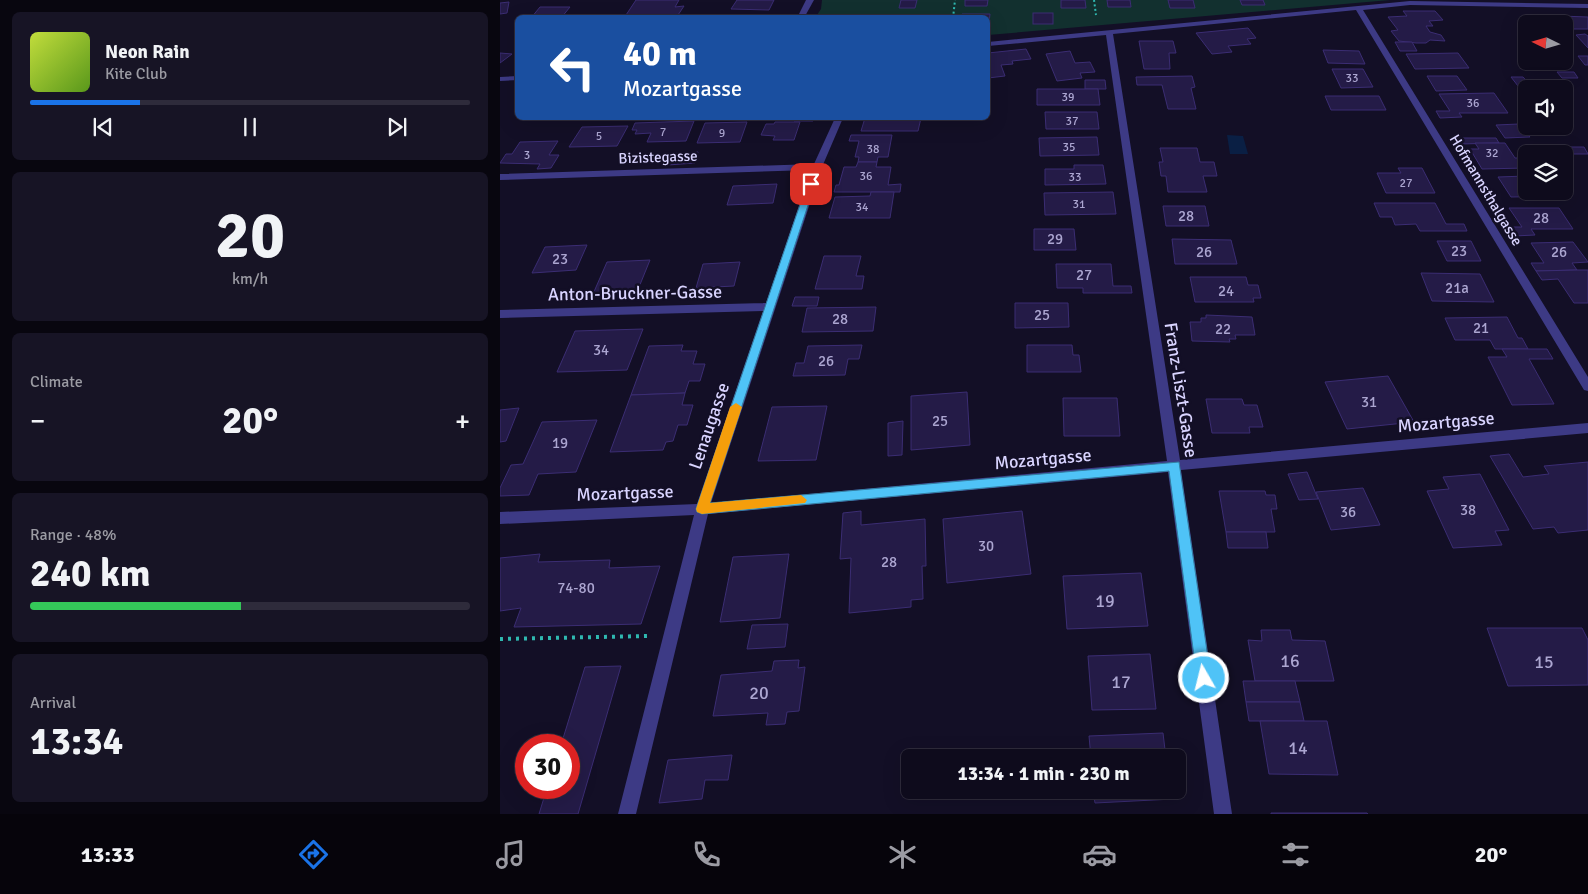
<!DOCTYPE html>
<meta charset="utf-8">
<style>
:root{--surface:#0e0b1c;--page:#171425;--text:#f1f3f6;--muted:#9b9ba3;--line:#2e2b3b;--accent:#1a73e8}
body{margin:0;font-family:Signika,sans-serif;background:var(--page);color:var(--text);height:100vh;display:flex;flex-direction:column;font-size:19px;white-space:nowrap}
*{box-sizing:border-box;margin:0}
p{font-size:16px;color:var(--muted)}
.icon{flex:none;width:28px;height:28px;fill:none;stroke:currentColor;stroke-width:2;stroke-linecap:round;stroke-linejoin:round}
.map{position:relative;flex:1;overflow:hidden}
.panel{display:flex;flex-direction:column;gap:12px;padding:12px;background:#08060f;width:500px}
.panel>*{flex:none}
.hud{position:absolute;left:15px;top:15px;width:475px;height:105px;border-radius:8px;box-shadow:0 5px 20px #0002,0 0 0 1px var(--line);background:#1a4fa0;color:#fff;overflow:hidden}
.needle{width:32px;rotate:275deg}
.tools{position:absolute;left:1018px;top:15px;display:grid;gap:10px}
.tools a{display:grid;place-items:center;width:55px;height:55px;border-radius:8px;background:var(--surface);box-shadow:0 5px 20px #0002,0 0 0 1px var(--line);font-size:25px}
.speed{position:absolute;left:15px;top:734px;display:flex;gap:10px;font-size:25px;font-weight:700;text-align:center}
.speed>*{display:grid;place-content:center;width:65px;height:65px;border-radius:50%;background:var(--surface);box-shadow:0 5px 20px #0002,0 0 0 1px var(--line);line-height:1}
.speed .limit{border:8px solid #d22;background:#fff;color:#111}
.pin{position:absolute;display:grid;place-items:center;width:42px;height:42px;color:#fff;margin:-21px;border-radius:10px;box-shadow:0 2px 8px #0006}
.me{position:absolute;width:55px;margin:-28px;rotate:352deg;stroke-linejoin:round;filter:drop-shadow(0 0 4px #0008)}
.turn{display:flex;align-items:center;gap:18px;height:105px;padding:0 25px;font-size:22px}
.turn .icon{width:65px;height:65px;stroke-width:2.5}
.turn b{display:block;font-size:35px;line-height:42px}
.big{font-size:38px;font-weight:700;line-height:1.1}
.panel .card{flex:1;display:flex;flex-direction:column;justify-content:center;gap:8px;min-width:0;padding:0 18px;border-radius:8px;background:var(--page)}
.panel .dial{align-items:center;gap:0}
.dial b{font-size:65px;line-height:1}
.song{display:flex;align-items:center;gap:15px}
.cover{width:60px;height:60px;border-radius:8px;background:linear-gradient(135deg,hsl(70 70% 55%),hsl(90 70% 35%))}
.played{height:5px;border-radius:2px;background:linear-gradient(90deg,var(--accent) 25%,var(--line) 25%)}
.keys{display:flex;justify-content:space-around;direction:ltr}
.heat{display:flex;justify-content:space-between;align-items:center;font-size:28px;direction:ltr}
.charge{height:8px;border-radius:4px;background:linear-gradient(90deg,#34c759 48%,var(--line) 0)}
.trip{position:absolute;left:401px;top:749px;width:285px;height:50px;border-radius:8px;background:var(--surface);box-shadow:0 5px 20px #0002,0 0 0 1px var(--line);font-weight:700;line-height:50px;text-align:center}
.tabs{display:flex;height:80px;justify-content:space-around;align-items:center;background:#06040b;color:var(--muted)}
.tabs .icon{width:35px;height:35px}
.tabs .on{color:var(--accent)}
.tabs b{font-size:22px;color:var(--text)}
main{display:flex;flex:1;min-height:0}
.map>svg:first-child{display:block}
.green{fill:#12302f}
.water{fill:#0a1f44}
.building{fill:#241b47;stroke:#3b2d73}
.lines{fill:none;stroke-linecap:round;stroke-linejoin:round}
.path-far1{stroke:#2fb8b0;stroke-width:2;stroke-dasharray:2 2.5;stroke-linecap:butt}
.path{stroke:#2fb8b0;stroke-width:4;stroke-dasharray:3 5;stroke-linecap:butt}
.minor{fill:#3d3a85;fill-rule:evenodd}
.route{fill:#4fc3f7;stroke:#337fa1}
.slow{fill:#f59e0b}
.labels{text-anchor:middle;stroke-width:5;stroke-linejoin:round;paint-order:stroke}
.far-number-label{font-size:12px;fill:#aca6d1}
.far-street-label{font-size:15px;fill:#d9d4ff;stroke:#130f26}
.number-label{font-size:15px;fill:#aca6d1}
.street-label{font-size:18px;fill:#d9d4ff;stroke:#130f26}
.near-number-label{font-size:18px;fill:#aca6d1}
</style>
<main>
<section class="panel">
<div class="card">
<div class="song"><i class="cover"></i><div><b>Neon Rain</b><p>Kite Club</p></div></div>
<div class="played"></div>
<div class="keys"><svg class="icon" aria-label="previous" viewBox="0 0 24 24"><path d="M18 5L8 12l10 7zM5 5v14"/></svg><svg class="icon" aria-label="pause" viewBox="0 0 24 24"><path d="M8 5v14M16 5v14"/></svg><svg class="icon" aria-label="next" viewBox="0 0 24 24"><path d="M6 5l10 7-10 7zM19 5v14"/></svg></div>
</div>
<div class="card dial"><b>20</b><p>km/h</p></div>
<div class="card"><p>Climate</p>
<div class="heat"><a>−</a><b class="big">20°</b><a>+</a></div>
</div>
<div class="card"><p>Range · 48%</p><b class="big">240 km</b><div class="charge"></div></div>
<div class="card"><p>Arrival</p><b class="big">13:34</b></div>
</section>
<div class="map">
<svg width="1088" height="814" viewBox="0 0 1088 814">
<rect width="100%" height="100%" fill="#130f26"/>
<polygon class="green" points="322,0 890,0 488,35 488,18 315,18 321,9"/>
<polygon class="water" points="727,135 743,136 748,154 730,154"/>
<g class="building">
<polygon points="136,0 179,0 175,7 184,6 178,15 124,18"/>
<polygon points="237,0 274,0 269,10 231,9"/>
<polygon points="401,0 417,0 415,8 399,8"/>
<polygon points="465,0 488,0 487,6 465,6"/>
<polygon points="561,0 585,0 586,8 561,8"/>
<polygon points="607,0 630,0 631,7 608,7"/>
<polygon points="668,0 693,0 695,8 670,8"/>
<polygon points="740,0 763,0 765,5 742,5"/>
<polygon points="9,2 7,13 0,14 0,3"/>
<polygon points="40,7 70,7 61,18 31,18"/>
<polygon points="903,11 935,11 943,20 929,21 933,26 926,26 930,32 941,35 945,41 930,40 926,43 916,43 899,41 891,31 898,30 888,17 907,16"/>
<rect x="533" y="13" width="20" height="11"/>
<polygon points="462,14 490,14 489,23 488,18 462,18"/>
<polygon points="1032,15 1088,17 1088,29 1064,29 1064,24 1038,24"/>
<polygon points="748,28 756,38 747,39 751,44 728,46 732,52 712,54 696,33"/>
<polygon points="1085,34 1088,36 1088,48 1076,35"/>
<polygon points="639,41 673,41 676,53 669,53 670,69 644,69"/>
<polygon points="895,42 912,42 917,51 900,51"/>
<polygon points="526,49 531,59 512,61 513,64 501,65 505,76 488,78 488,53"/>
<polygon points="823,50 859,51 865,64 828,63"/>
<polygon points="570,51 575,63 590,62 595,72 580,73 582,78 557,81 546,54"/>
<polygon points="0,53 12,54 0,63"/>
<polygon points="958,53 969,68 915,69 906,54"/>
<polygon points="1078,56 1088,56 1088,65 1085,65"/>
<polygon points="1027,61 1049,61 1053,67 1032,67"/>
<polygon points="832,69 863,69 873,87 841,88"/>
<polygon points="1057,72 1074,72 1078,78 1062,78"/>
<polygon points="692,76 695,87 691,88 696,109 668,109 662,85 637,85 636,77"/>
<polygon points="927,76 957,76 967,90 936,91"/>
<polygon points="1011,77 1023,77 1031,86 1018,86"/>
<polygon points="585,80 605,80 606,89 585,89"/>
<polygon points="537,89 598,89 600,105 537,105"/>
<polygon points="994,93 1008,113 959,113 962,117 940,118 936,111 950,111 939,94"/>
<polygon points="825,96 879,96 886,110 831,110"/>
<polygon points="545,112 597,112 599,129 546,129"/>
<polygon points="296,118 314,118 313,121 294,121"/>
<polygon points="365,118 421,118 418,131 361,131"/>
<polygon points="194,121 186,141 147,142 151,133 135,134 137,130 132,130 135,123"/>
<polygon points="247,122 240,142 197,143 205,123"/>
<polygon points="275,122 300,122 294,140 273,140 275,136 261,135 266,124 274,124"/>
<polygon points="1019,124 1030,137 1005,138 996,125"/>
<polygon points="128,126 117,146 69,147 82,127"/>
<polygon points="351,135 392,135 388,157 378,157 377,162 358,162 359,157 355,157 359,141 349,141"/>
<polygon points="597,137 599,155 540,156 539,138"/>
<polygon points="956,138 996,138 999,143 960,144"/>
<polygon points="58,141 49,155 59,155 51,168 37,169 40,164 0,163 6,154 12,154 20,142"/>
<polygon points="975,143 1005,143 1015,158 1024,158 1026,168 982,169 970,149 979,149"/>
<polygon points="1066,147 1084,147 1088,154 1072,154"/>
<polygon points="660,148 697,148 700,162 714,162 717,176 703,176 707,192 668,192 666,176 661,176 659,162 663,162"/>
<polygon points="198,152 195,163 181,164 185,153"/>
<polygon points="173,153 185,153 181,164 168,165"/>
<polygon points="358,162 377,162 376,167 391,167 388,185 401,184 400,192 334,192 336,185 339,185 344,167 356,167"/>
<polygon points="574,165 603,165 606,184 545,185 545,169 574,169"/>
<polygon points="898,168 922,168 935,193 886,193 877,173 901,173"/>
<polygon points="1026,176 1026,191 1063,191 1066,196 1011,197 998,177"/>
<polygon points="277,184 273,203 227,205 233,186"/>
<polygon points="371,192 394,192 390,218 329,218 335,197 370,196"/>
<polygon points="613,192 616,214 545,215 544,193"/>
<polygon points="874,203 935,203 946,224 964,224 967,231 920,231 916,224 895,225 892,217 880,217"/>
<polygon points="663,206 705,206 709,226 666,226"/>
<polygon points="1009,208 1059,208 1073,229 1031,229 1035,235 1014,236 1009,227 1022,227"/>
<polygon points="534,229 574,229 576,250 534,250"/>
<polygon points="672,239 731,240 737,264 675,264"/>
<polygon points="937,241 971,241 981,261 947,261"/>
<polygon points="1073,242 1088,262 1072,263 1077,270 1036,271 1031,263 1044,263 1031,243"/>
<polygon points="87,245 76,270 32,273 45,247"/>
<polygon points="324,256 361,256 356,276 364,276 362,289 315,289"/>
<polygon points="150,260 137,292 93,294 107,262"/>
<polygon points="240,262 234,286 196,288 203,264"/>
<polygon points="556,264 611,264 613,286 631,286 632,293 583,293 583,288 557,288"/>
<polygon points="1077,270 1088,270 1088,303 1074,303 1058,279 1042,280 1036,271"/>
<polygon points="921,273 980,274 994,302 932,301"/>
<polygon points="690,277 746,277 748,285 758,285 761,298 753,298 754,302 695,302"/>
<polygon points="295,297 319,297 317,306 292,306"/>
<polygon points="515,303 568,303 569,327 515,328"/>
<polygon points="376,307 373,331 302,332 307,308"/>
<polygon points="706,315 752,317 755,335 735,335 736,339 729,339 730,342 692,341 690,322 701,322 701,318 706,318"/>
<polygon points="1007,317 1018,338 1022,338 1028,349 995,349 990,340 955,340 945,318"/>
<polygon points="143,329 127,370 57,372 75,331"/>
<polygon points="183,345 181,351 197,351 193,364 205,364 200,381 189,381 185,393 131,395 149,346"/>
<polygon points="362,345 359,359 348,359 345,375 293,376 296,363 304,363 308,346"/>
<polygon points="527,345 572,345 573,355 579,355 581,372 527,372"/>
<polygon points="1002,349 1047,349 1053,359 1029,359 1054,404 1012,405 988,357 1007,357"/>
<polygon points="888,376 914,422 847,429 825,382"/>
<polygon points="467,392 470,445 411,450 411,396"/>
<polygon points="185,393 182,405 193,405 187,425 178,425 173,441 166,442 163,450 110,452 131,395"/>
<polygon points="563,398 617,398 620,436 564,436"/>
<polygon points="706,399 742,399 744,405 757,405 763,427 749,427 750,433 712,433"/>
<polygon points="327,406 316,460 258,461 272,407"/>
<polygon points="19,408 6,441 0,442 0,410"/>
<polygon points="97,420 76,472 38,474 29,495 0,496 0,488 11,465 23,464 42,422"/>
<polygon points="403,421 402,455 388,456 388,423"/>
<polygon points="1009,454 1023,477 1049,474 1044,466 1088,462 1088,530 1058,533 1054,527 1033,529 990,456"/>
<polygon points="807,472 818,499 799,500 788,474"/>
<polygon points="980,474 1009,530 995,531 1002,545 953,548 927,491 949,489 943,477"/>
<polygon points="863,488 880,525 831,530 816,492"/>
<polygon points="719,491 765,491 766,495 775,495 777,509 771,509 775,532 726,532"/>
<polygon points="361,511 361,525 425,519 426,566 422,566 423,599 411,600 411,607 349,613 351,558 340,559 343,513"/>
<polygon points="522,511 531,574 447,583 443,519"/>
<polygon points="726,532 766,532 768,548 728,548"/>
<polygon points="40,554 38,562 110,560 109,568 160,566 141,624 14,627 21,608 0,611 0,558"/>
<polygon points="289,554 280,618 220,622 233,557"/>
<polygon points="641,573 648,626 567,629 563,576"/>
<polygon points="288,624 285,647 247,649 252,625"/>
<polygon points="987,628 1082,628 1088,640 1088,685 1008,686"/>
<polygon points="761,630 790,630 792,640 825,641 834,681 755,681 748,640 762,641"/>
<polygon points="650,654 656,709 592,710 588,656"/>
<polygon points="299,660 298,668 305,667 299,711 287,712 285,724 266,725 268,713 213,716 221,675 272,671 274,661"/>
<polygon points="121,666 78,814 39,814 47,788 69,788 69,745 61,745 85,667"/>
<polygon points="743,681 795,681 800,702 746,702"/>
<polygon points="746,702 800,702 804,721 749,721"/>
<polygon points="760,721 827,721 838,775 769,774"/>
<polygon points="663,733 666,758 591,758 589,736"/>
<polygon points="232,755 228,780 205,780 202,799 159,803 168,760"/>
<polygon points="593,790 671,790 673,799 595,803"/>
<polygon points="771,813 867,813 868,814 771,814"/>
</g>
<g class="lines">
<g class="path-far1">
<polyline points="594,0 596,15"/>
<polyline points="453,18 455,0"/>
</g>
<polyline class="path" points="0,639 147,636"/>
<g class="minor">
<polygon points="306,0 314,0 304,18 297,18"/>
<polygon points="910,1 1088,4 1088,8 910,5 863,10 1088,377 1088,391 1084,390 856,10 613,34 680,460 1088,423 1088,433 681,470 732,814 714,814 668,472 208,514 136,814 118,814 194,515 0,524 0,512 197,504 263,311 0,318 0,310 266,303 311,170 0,180 0,174 314,164 335,118 343,118 322,167 211,503 667,461 606,35 488,46 488,42"/>
<polygon points="18,76 18,80 0,81 0,77"/>
</g>
</g>
<polygon class="route" points="311,182 315,184 210,503 679,462 711,678 709,683 704,685 699,683 697,678 669,471 202,514 197,512 196,509 307,184"/>
<polygon class="slow" points="236,403 242,407 210,503 301,495 307,500 305,503 202,514 197,512 196,509 230,407"/>
<g class="labels">
<g class="far-number-label">
<text x="852" y="82">33</text>
<text x="568" y="101">39</text>
<text x="973" y="107">36</text>
<text x="572" y="125">37</text>
<text x="163" y="136">7</text>
<text x="222" y="137">9</text>
<text x="99" y="140">5</text>
<text x="569" y="151">35</text>
<text x="373" y="153">38</text>
<text x="992" y="157">32</text>
<text x="27" y="159">3</text>
<text x="366" y="180">36</text>
<text x="575" y="181">33</text>
<text x="906" y="187">27</text>
<text x="579" y="208">31</text>
<text x="362" y="211">34</text>
</g>
<g class="far-street-label">
<text transform="translate(158 157) rotate(-2)" y="5">Bizistegasse</text>
<text transform="translate(986 190) rotate(59)" y="5">Hofmannsthalgasse</text>
</g>
<g class="number-label">
<text x="686" y="221">28</text>
<text x="1041" y="223">28</text>
<text x="555" y="244">29</text>
<text x="959" y="256">23</text>
<text x="704" y="257">26</text>
<text x="1059" y="257">26</text>
<text x="60" y="264">23</text>
<text x="584" y="280">27</text>
<text x="957" y="293">21a</text>
<text x="726" y="296">24</text>
<text x="542" y="320">25</text>
<text x="340" y="324">28</text>
<text x="981" y="333">21</text>
<text x="723" y="334">22</text>
<text x="101" y="355">34</text>
<text x="326" y="366">26</text>
<text x="869" y="407">31</text>
<text x="440" y="426">25</text>
<text x="60" y="448">19</text>
<text x="968" y="515">38</text>
<text x="848" y="517">36</text>
<text x="486" y="551">30</text>
<text x="389" y="567">28</text>
<text x="76" y="593">74-80</text>
</g>
<g class="street-label">
<text transform="translate(135 293) rotate(-1)" y="6">Anton-Bruckner-Gasse</text>
<text transform="translate(681 390) rotate(81)" y="6">Franz-Liszt-Gasse</text>
<text transform="translate(946 422) rotate(-5)" y="6">Mozartgasse</text>
<text transform="translate(209 426) rotate(-71)" y="6">Lenaugasse</text>
<text transform="translate(543 459) rotate(-5)" y="6">Mozartgasse</text>
<text transform="translate(125 493) rotate(-2)" y="6">Mozartgasse</text>
</g>
<g class="near-number-label">
<text x="605" y="607">19</text>
<text x="790" y="667">16</text>
<text x="1044" y="668">15</text>
<text x="621" y="688">17</text>
<text x="259" y="699">20</text>
<text x="798" y="754">14</text>
</g>
</g>
</svg>
<div class="tools">
<a><svg class="needle" viewBox="-14 -14 28 28"><path d="M0-13l5 13h-10z" fill="#e53935"/><path d="M0 13l5-13h-10z" fill="#9b9ba3"/></svg></a>
<a><svg class="icon" aria-label="sound" viewBox="0 0 24 24"><path d="M4 9h4l5-4v14l-5-4H4zM17 9q2 3 0 6"/></svg></a>
<a><svg class="icon" aria-label="layers" viewBox="0 0 24 24"><path d="M12 4l9 5-9 5-9-5zM3 14l9 5 9-5"/></svg></a>
</div>
<div class="speed"><div class="limit">30</div></div>
<div class="pin" style="left:311px;top:184px;background:#d93025"><svg class="icon" aria-label="arrive" viewBox="0 0 24 24"><path d="M6 21V4h12l-3 4 3 4H6"/></svg></div>
<svg class="me" style="left:704px;top:678px" viewBox="-20 -20 40 40"><circle r="17" fill="#4fc3f7" stroke="#fff" stroke-width="3"/><path d="M0-11L8 9 0 5-8 9z" fill="#fff"/></svg>
<div class="trip">13:34 · 1 min · 230 m</div>
<div class="hud">
<div class="turn"><svg class="icon" aria-label="left" viewBox="0 0 24 24"><path d="M17 20v-9H6M10 6l-5 5 5 5"/></svg><div><b>40 m</b>Mozartgasse</div></div>
</div>
</div>
</main>
<nav class="tabs">
<b>13:33</b>
<svg class="icon on" aria-label="directions" viewBox="0 0 24 24"><path d="M12 3l9 9-9 9-9-9zM9 14v-3h6M13 9l2 2-2 2"/></svg>
<svg class="icon" aria-label="music" viewBox="0 0 24 24"><path d="M9 18V5l10-2v13"/><circle cx="6" cy="18" r="3"/><circle cx="16" cy="16" r="3"/></svg>
<svg class="icon" aria-label="phone" viewBox="0 0 24 24"><path d="M5 4h4l2 5-3 2q2 4 5 5l2-3 5 2v4C11 20 4 13 5 4z"/></svg>
<svg class="icon" aria-label="climate" viewBox="0 0 24 24"><path d="M12 3v18M4 7l16 10M4 17L20 7"/></svg>
<svg class="icon" aria-label="car" viewBox="0 0 24 24"><path d="M5 17H2v-5l4-1 3-4h7l3 4 3 1v5h-3M9 17h6M6 11h13"/><circle cx="7" cy="17" r="2"/><circle cx="17" cy="17" r="2"/></svg>
<svg class="icon" aria-label="filters" viewBox="0 0 24 24"><path d="M4 7h16M4 17h16"/><circle cx="9" cy="7" r="2"/><circle cx="15" cy="17" r="2"/></svg>
<b>20°</b>
</nav>
